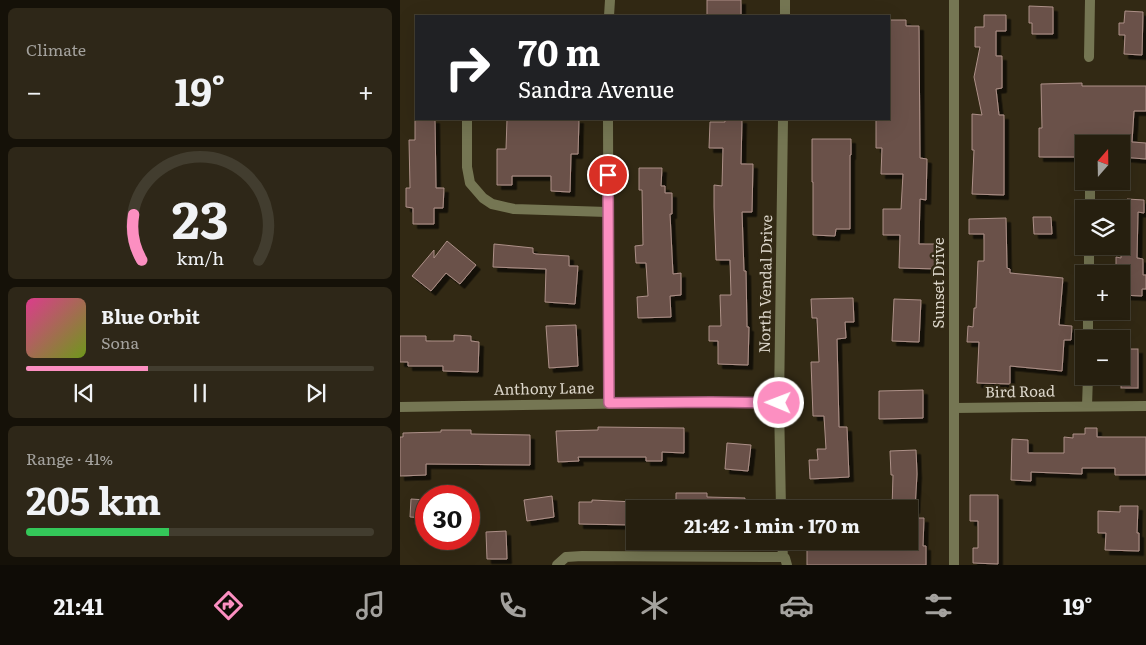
<!DOCTYPE html>
<meta charset="utf-8">
<style>
:root{--surface:#261f0f;--page:#2e2718;--text:#f1f3f6;--muted:#a4a29e;--line:#423d2f;--accent:#fc8fc1}
body{margin:0;font-family:Literata,serif;background:var(--page);color:var(--text);height:100vh;display:flex;flex-direction:column;font-size:19px;white-space:nowrap}
*{box-sizing:border-box;margin:0}
p{font-size:16px;color:var(--muted)}
.icon{flex:none;width:28px;height:28px;fill:none;stroke:currentColor;stroke-width:2;stroke-linecap:round;stroke-linejoin:round}
.map{position:relative;flex:1;overflow:hidden}
.sheet{display:flex;flex-direction:column;gap:8px;padding:8px;background:#151108;width:400px}
.sheet>*{flex:none}
.guide{position:absolute;left:15px;top:15px;width:475px;height:105px;border-radius:0px;box-shadow:0 5px 20px #0002,0 0 0 1px var(--line);background:#202124;color:#fff;overflow:hidden}
.needle{width:32px;rotate:20deg}
.buttons{position:absolute;left:675px;top:135px;display:grid;gap:10px}
.buttons a{display:grid;place-items:center;width:55px;height:55px;border-radius:0px;background:var(--surface);box-shadow:0 5px 20px #0002,0 0 0 1px var(--line);font-size:25px}
.speed{position:absolute;left:15px;top:485px;display:flex;gap:10px;font-size:25px;font-weight:700;text-align:center}
.speed>*{display:grid;place-content:center;width:65px;height:65px;border-radius:50%;background:var(--surface);box-shadow:0 5px 20px #0002,0 0 0 1px var(--line);line-height:1}
.speed .limit{border:8px solid #d22;background:#fff;color:#111}
.pin{position:absolute;display:grid;place-items:center;width:42px;height:42px;color:#fff;margin:-21px;border:2px solid #fff;border-radius:50%;box-shadow:0 1px 5px #0007}
.me{position:absolute;width:55px;margin:-28px;rotate:271deg;stroke-linejoin:round;filter:drop-shadow(0 0 4px #0008)}
.turn{display:flex;align-items:center;gap:18px;height:105px;padding:0 20px;font-size:22px}
.turn .icon{width:65px;height:65px;stroke-width:2.5}
.turn b{display:block;font-size:35px;line-height:42px}
.big{font-size:38px;font-weight:700;line-height:1.1}
.sheet .card{flex:1;display:flex;flex-direction:column;justify-content:center;gap:8px;min-width:0;padding:0 18px;border-radius:8px;background:var(--page)}
.sheet .dial{align-items:center;gap:0}
.dial svg{height:130px;overflow:visible;fill:none;stroke:var(--line);stroke-width:7;stroke-linecap:round;text-anchor:middle}
.dial text{fill:var(--text);stroke:none}
.song{display:flex;align-items:center;gap:15px}
.cover{width:60px;height:60px;border-radius:8px;background:linear-gradient(135deg,hsl(330 70% 55%),hsl(80 70% 35%))}
.played{height:5px;border-radius:2px;background:linear-gradient(90deg,var(--accent) 35%,var(--line) 35%)}
.keys{display:flex;justify-content:space-around;direction:ltr}
.heat{display:flex;justify-content:space-between;align-items:center;font-size:28px;direction:ltr}
.charge{height:8px;border-radius:4px;background:linear-gradient(90deg,#34c759 41%,var(--line) 0)}
.trip{position:absolute;left:226px;top:500px;width:292px;height:50px;border-radius:0px;background:var(--surface);box-shadow:0 5px 20px #0002,0 0 0 1px var(--line);font-weight:700;line-height:50px;text-align:center}
.tab-bar{display:flex;height:80px;justify-content:space-around;align-items:center;background:#0f0c06;color:var(--muted)}
.tab-bar .icon{width:35px;height:35px}
.tab-bar .current{color:var(--accent)}
.tab-bar b{font-size:22px;color:var(--text)}
main{display:flex;flex:1;min-height:0}
.map>svg:first-child{display:block}
.building{fill:#6a5149;stroke:#ad9088;filter:url(#shadow)}
.lines{fill:none;stroke-linecap:round;stroke-linejoin:round}
.minor{stroke:#757653;stroke-width:10}
.route-casing{stroke:#a45d7d;stroke-width:12}
.route{stroke:#fc8fc1;stroke-width:9}
.labels{text-anchor:middle;stroke-width:5;stroke-linejoin:round;paint-order:stroke}
.street-label{font-size:15px;fill:#dbd5c9;stroke:#322914}
</style>
<main>
<section class="sheet">
<div class="card"><p>Climate</p>
<div class="heat"><a>−</a><b class="big">19°</b><a>+</a></div>
</div>
<div class="card dial"><svg viewBox="0 0 100 80">
<path d="M14 69A42 42 0 1 1 86 69"/>
<path d="M14 69A42 42 0 0 1 9 41" stroke="#fc8fc1"/>
<text x="50" y="56" font-size="32" font-weight="700">23</text>
<text x="50" y="72" font-size="11">km/h</text>
</svg></div>
<div class="card">
<div class="song"><i class="cover"></i><div><b>Blue Orbit</b><p>Sona</p></div></div>
<div class="played"></div>
<div class="keys"><svg class="icon" aria-label="previous" viewBox="0 0 24 24"><path d="M18 5L8 12l10 7zM5 5v14"/></svg><svg class="icon" aria-label="pause" viewBox="0 0 24 24"><path d="M8 5v14M16 5v14"/></svg><svg class="icon" aria-label="next" viewBox="0 0 24 24"><path d="M6 5l10 7-10 7zM19 5v14"/></svg></div>
</div>
<div class="card"><p>Range · 41%</p><b class="big">205 km</b><div class="charge"></div></div>
</section>
<div class="map">
<svg width="746" height="565" viewBox="0 0 746 565">
<defs>
<filter id="shadow"><feDropShadow dx="4.5" dy="4.5" stdDeviation="0" flood-color="#0009"/></filter>
</defs>
<rect width="100%" height="100%" fill="#322914"/>
<g class="building">
<rect x="307" y="0" width="34" height="16"/>
<polygon points="629,6 653,7 653,34 632,34 632,23 629,23"/>
<polygon points="725,11 743,12 742,55 724,54 725,35 719,35 719,23 724,23"/>
<polygon points="584,15 606,15 606,31 596,31 596,56 602,56 602,88 596,89 599,115 604,115 604,195 572,194 574,150 572,150 572,114 582,115 574,77 580,47 575,47 575,27 584,27"/>
<polygon points="489,20 506,20 506,26 519,26 520,158 527,159 526,200 520,199 519,244 541,244 540,269 499,268 500,235 483,235 483,209 501,209 503,174 481,174 482,148 476,148 476,119 489,119 489,114 490,114"/>
<polygon points="682,83 682,86 746,86 746,111 734,111 732,142 746,143 746,159 721,157 721,144 680,144 680,157 639,157 639,128 642,128 641,84"/>
<polygon points="15,119 35,119 36,188 44,188 43,208 34,208 34,224 13,224 13,208 6,207 6,188 10,188 9,140 15,140"/>
<polygon points="107,119 179,119 178,154 171,154 170,192 151,191 151,176 112,176 112,185 97,185 97,149 106,149"/>
<polygon points="325,119 342,119 341,164 353,164 352,212 342,212 344,271 346,271 347,327 349,327 348,365 318,364 318,341 309,341 309,326 321,326 320,295 331,295 330,260 316,260 314,207 314,185 322,186 323,148 309,148 310,122 325,122"/>
<polygon points="412,139 451,139 451,155 450,155 450,229 436,229 435,236 413,235 413,182 412,182"/>
<polygon points="239,168 262,168 261,186 265,186 265,193 272,193 272,214 270,214 273,274 281,273 281,295 270,296 271,317 238,318 237,297 248,296 246,263 236,263 235,246 243,245 242,190 239,190"/>
<polygon points="727,199 744,200 744,213 738,212 737,258 743,259 743,275 746,275 746,289 742,289 742,296 721,295 721,274 716,274 716,257 721,258 721,206 727,206"/>
<polygon points="633,217 651,217 652,234 634,234"/>
<polygon points="606,218 607,268 610,269 610,273 663,278 659,325 672,326 671,340 664,340 662,371 610,366 610,384 577,383 579,342 567,342 568,326 573,327 574,308 576,308 578,261 584,261 584,234 569,234 569,219"/>
<polygon points="47,241 76,265 60,284 46,273 31,291 12,276 34,250 34,258"/>
<polygon points="94,244 133,248 133,253 136,254 169,256 169,266 178,266 175,304 145,302 146,269 93,267"/>
<polygon points="453,298 454,322 445,322 446,338 437,339 439,427 447,427 449,477 410,479 409,460 418,460 417,449 426,449 424,416 413,416 411,362 419,362 417,318 412,318 411,299"/>
<polygon points="494,299 521,300 519,342 492,341"/>
<polygon points="176,325 178,366 149,368 146,326"/>
<polygon points="54,335 71,336 71,341 79,342 78,372 43,371 43,366 8,366 8,362 0,362 0,336 26,336 26,341 54,341"/>
<rect x="721" y="349" width="17" height="39"/>
<polygon points="523,390 523,418 479,419 479,391"/>
<polygon points="198,427 284,428 284,453 262,452 262,461 246,461 246,457 178,457 179,461 158,462 156,431 198,430"/>
<polygon points="685,428 697,428 697,437 746,437 746,475 715,475 715,468 682,468 682,474 631,472 631,481 611,480 612,439 628,440 628,453 664,453 664,437 673,438 673,434 685,434"/>
<polygon points="41,430 71,430 71,434 130,435 130,465 26,464 26,475 0,476 0,437 3,437 3,433 41,432"/>
<polygon points="327,443 351,445 348,471 325,469"/>
<polygon points="516,450 517,474 515,509 492,509 493,475 491,475 490,451"/>
<polygon points="276,493 307,493 307,497 345,498 344,509 276,509"/>
<polygon points="570,495 598,495 598,564 573,563 573,548 578,548 578,521 570,521"/>
<polygon points="152,496 154,517 127,521 124,500"/>
<polygon points="11,499 26,500 26,518 10,517"/>
<polygon points="192,500 235,502 235,525 179,524 179,502 192,502"/>
<polygon points="720,506 738,506 737,533 739,533 739,551 705,550 706,533 698,533 698,511 720,512"/>
<polygon points="510,518 524,518 523,546 526,546 526,565 407,565 407,541 458,541 458,545 510,546"/>
<polygon points="106,531 107,559 87,559 86,532"/>
</g>
<g class="lines">
<g class="minor">
<polyline points="209,16 210,0"/>
<polyline points="385,16 385,0"/>
<polyline points="689,57 690,0"/>
<polyline points="67,119 67,167 70,183 83,198 92,204 114,209 207,212"/>
<polyline points="208,119 209,403"/>
<polyline points="690,209 690,190"/>
<polyline points="689,274 689,246"/>
<polyline points="688,339 688,311"/>
<polyline points="687,406 688,376"/>
<polyline points="0,407 311,402 379,403"/>
<polyline points="554,408 746,406"/>
<polyline points="381,509 379,403 383,119"/>
<polyline points="382,541 383,557 385,558 387,565"/>
<polyline points="157,565 166,557 182,556 383,557"/>
<polyline points="554,565 554,0"/>
</g>
</g>
<g class="lines">
<defs>
<polyline id="route" points="208,175 209,403 311,402 379,403"/>
</defs>
<use href="#route" class="route-casing"/>
<use href="#route" class="route"/>
</g>
<g class="labels">
<g class="street-label">
<text transform="translate(539 283) rotate(-90)" y="5">Sunset Drive</text>
<text transform="translate(366 284) rotate(-89)" y="5">North Vendal Drive</text>
<text transform="translate(144 389) rotate(-1)" y="5">Anthony Lane</text>
<text transform="translate(620 392) rotate(-1)" y="5">Bird Road</text>
</g>
</g>
</svg>
<div class="buttons">
<a><svg class="needle" viewBox="-14 -14 28 28"><path d="M0-13l5 13h-10z" fill="#e53935"/><path d="M0 13l5-13h-10z" fill="#a4a29e"/></svg></a>
<a><svg class="icon" aria-label="layers" viewBox="0 0 24 24"><path d="M12 4l9 5-9 5-9-5zM3 14l9 5 9-5"/></svg></a>
<a>+</a>
<a>−</a>
</div>
<div class="speed"><div class="limit">30</div></div>
<div class="pin" style="left:208px;top:175px;background:#d93025"><svg class="icon" aria-label="arrive" viewBox="0 0 24 24"><path d="M6 21V4h12l-3 4 3 4H6"/></svg></div>
<svg class="me" style="left:379px;top:403px" viewBox="-20 -20 40 40"><circle r="17" fill="#fc8fc1" stroke="#fff" stroke-width="3"/><path d="M0-11L8 9 0 5-8 9z" fill="#fff"/></svg>
<div class="trip">21:42 · 1 min · 170 m</div>
<div class="guide">
<div class="turn"><svg class="icon" aria-label="right" viewBox="0 0 24 24"><path d="M7 20v-9h11M14 6l5 5-5 5"/></svg><div><b>70 m</b>Sandra Avenue</div></div>
</div>
</div>
</main>
<nav class="tab-bar">
<b>21:41</b>
<svg class="icon current" aria-label="directions" viewBox="0 0 24 24"><path d="M12 3l9 9-9 9-9-9zM9 14v-3h6M13 9l2 2-2 2"/></svg>
<svg class="icon" aria-label="music" viewBox="0 0 24 24"><path d="M9 18V5l10-2v13"/><circle cx="6" cy="18" r="3"/><circle cx="16" cy="16" r="3"/></svg>
<svg class="icon" aria-label="phone" viewBox="0 0 24 24"><path d="M5 4h4l2 5-3 2q2 4 5 5l2-3 5 2v4C11 20 4 13 5 4z"/></svg>
<svg class="icon" aria-label="climate" viewBox="0 0 24 24"><path d="M12 3v18M4 7l16 10M4 17L20 7"/></svg>
<svg class="icon" aria-label="car" viewBox="0 0 24 24"><path d="M5 17H2v-5l4-1 3-4h7l3 4 3 1v5h-3M9 17h6M6 11h13"/><circle cx="7" cy="17" r="2"/><circle cx="17" cy="17" r="2"/></svg>
<svg class="icon" aria-label="filters" viewBox="0 0 24 24"><path d="M4 7h16M4 17h16"/><circle cx="9" cy="7" r="2"/><circle cx="15" cy="17" r="2"/></svg>
<b>19°</b>
</nav>
